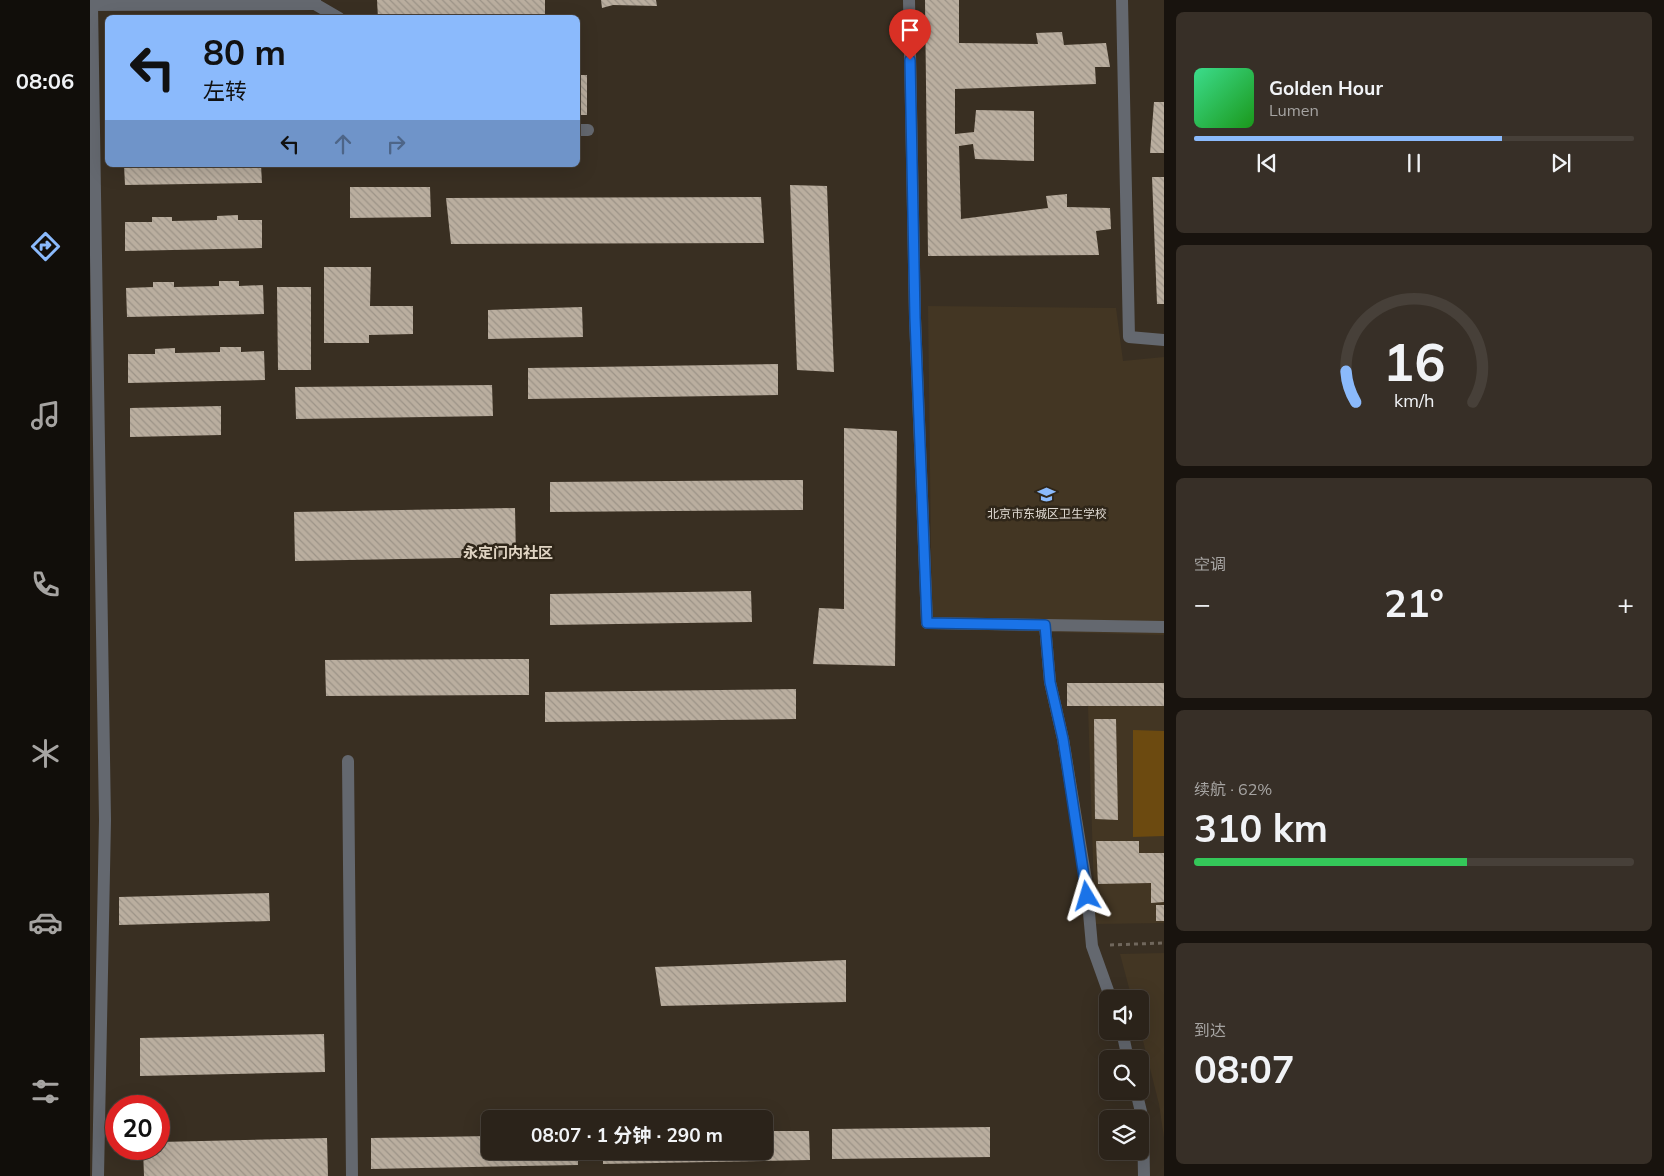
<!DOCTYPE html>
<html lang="zh">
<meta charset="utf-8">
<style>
:root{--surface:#2b231a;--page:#372f27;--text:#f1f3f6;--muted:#a6a4a2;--line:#474039;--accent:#8bbafc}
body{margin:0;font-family:Mulish,"Noto Sans SC",sans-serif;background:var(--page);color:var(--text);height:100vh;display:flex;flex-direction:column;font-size:19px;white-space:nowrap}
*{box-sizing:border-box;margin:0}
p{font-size:16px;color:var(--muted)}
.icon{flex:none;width:28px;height:28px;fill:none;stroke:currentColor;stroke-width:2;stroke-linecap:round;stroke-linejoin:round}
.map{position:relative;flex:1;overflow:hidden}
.drawer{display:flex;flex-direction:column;gap:12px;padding:12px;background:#18130e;width:500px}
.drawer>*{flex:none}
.guide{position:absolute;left:15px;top:15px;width:475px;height:152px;border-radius:8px;box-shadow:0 5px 20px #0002,0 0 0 1px var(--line);background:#8bbafc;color:#111;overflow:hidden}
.controls{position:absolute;left:1009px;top:990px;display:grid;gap:10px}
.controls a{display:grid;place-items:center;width:50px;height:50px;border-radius:8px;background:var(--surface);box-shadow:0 5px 20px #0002,0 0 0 1px var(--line);font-size:25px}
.speed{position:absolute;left:15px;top:1095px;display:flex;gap:10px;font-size:25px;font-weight:700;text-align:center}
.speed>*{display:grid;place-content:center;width:65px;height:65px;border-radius:50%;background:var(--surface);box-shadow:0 5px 20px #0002,0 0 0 1px var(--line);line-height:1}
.speed .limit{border:8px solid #d22;background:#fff;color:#111}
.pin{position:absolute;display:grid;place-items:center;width:42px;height:42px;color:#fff;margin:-51px -21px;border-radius:50% 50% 50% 0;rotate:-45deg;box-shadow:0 0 5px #0007}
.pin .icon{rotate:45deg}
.me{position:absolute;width:55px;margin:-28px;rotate:353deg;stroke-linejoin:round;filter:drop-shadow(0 0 4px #0008)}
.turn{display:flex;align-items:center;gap:18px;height:105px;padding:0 15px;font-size:22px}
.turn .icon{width:65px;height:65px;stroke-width:2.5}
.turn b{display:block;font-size:35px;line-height:42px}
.lanes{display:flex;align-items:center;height:48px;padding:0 15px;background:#0003;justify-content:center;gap:25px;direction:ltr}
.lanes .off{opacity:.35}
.big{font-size:38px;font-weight:700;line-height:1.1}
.drawer .widget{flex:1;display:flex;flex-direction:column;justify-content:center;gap:8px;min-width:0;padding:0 18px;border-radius:8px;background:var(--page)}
.drawer .dial{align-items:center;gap:0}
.dial svg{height:130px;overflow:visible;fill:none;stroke:var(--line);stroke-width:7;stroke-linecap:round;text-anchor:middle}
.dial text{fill:var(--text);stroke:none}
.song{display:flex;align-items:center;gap:15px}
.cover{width:60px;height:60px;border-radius:8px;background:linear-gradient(135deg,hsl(150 70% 55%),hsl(120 70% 35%))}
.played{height:5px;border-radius:2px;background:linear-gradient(90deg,var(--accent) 70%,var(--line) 70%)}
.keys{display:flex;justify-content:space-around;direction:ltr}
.heat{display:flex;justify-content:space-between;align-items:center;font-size:28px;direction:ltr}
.charge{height:8px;border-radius:4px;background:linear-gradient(90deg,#34c759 62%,var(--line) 0)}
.trip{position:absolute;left:391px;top:1110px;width:292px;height:50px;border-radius:8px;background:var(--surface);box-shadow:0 5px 20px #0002,0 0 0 1px var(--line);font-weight:700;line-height:50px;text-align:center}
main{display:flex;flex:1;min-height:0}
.tab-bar{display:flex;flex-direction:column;width:90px;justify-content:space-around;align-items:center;background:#110e0a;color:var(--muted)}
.tab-bar .icon{width:35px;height:35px}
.tab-bar .current{color:var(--accent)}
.tab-bar b{font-size:22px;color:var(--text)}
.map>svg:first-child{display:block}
.built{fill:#433623}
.grass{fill:#6c4a10}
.building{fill:url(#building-back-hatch)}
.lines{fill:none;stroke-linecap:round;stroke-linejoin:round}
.path{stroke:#70675c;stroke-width:3;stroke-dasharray:4 4;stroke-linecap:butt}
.minor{stroke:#64686f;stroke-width:12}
.route-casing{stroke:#114b97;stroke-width:12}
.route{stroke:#1a73e8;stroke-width:9}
.labels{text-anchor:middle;stroke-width:5;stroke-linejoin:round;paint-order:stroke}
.poi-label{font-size:12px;fill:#e0dad2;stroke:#2f2619}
.quarter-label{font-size:15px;font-weight:bold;fill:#e0d4c3;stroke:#2f2619}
</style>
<main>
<nav class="tab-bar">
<b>08:06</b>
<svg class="icon current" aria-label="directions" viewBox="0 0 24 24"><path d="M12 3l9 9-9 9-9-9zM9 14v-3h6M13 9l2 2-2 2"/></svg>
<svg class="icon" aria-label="music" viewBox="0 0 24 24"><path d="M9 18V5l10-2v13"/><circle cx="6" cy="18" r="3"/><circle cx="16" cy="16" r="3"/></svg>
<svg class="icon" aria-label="phone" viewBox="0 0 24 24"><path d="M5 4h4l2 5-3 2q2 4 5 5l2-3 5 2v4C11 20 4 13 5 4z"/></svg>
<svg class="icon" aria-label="climate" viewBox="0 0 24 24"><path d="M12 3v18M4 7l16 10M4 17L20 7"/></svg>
<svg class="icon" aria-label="car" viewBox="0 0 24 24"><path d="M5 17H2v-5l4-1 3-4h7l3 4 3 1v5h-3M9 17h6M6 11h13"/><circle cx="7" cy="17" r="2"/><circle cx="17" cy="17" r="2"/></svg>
<svg class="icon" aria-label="filters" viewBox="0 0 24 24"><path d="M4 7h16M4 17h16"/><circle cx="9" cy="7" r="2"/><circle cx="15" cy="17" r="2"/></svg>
</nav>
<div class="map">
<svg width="1074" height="1176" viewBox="0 0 1074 1176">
<defs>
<pattern id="building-back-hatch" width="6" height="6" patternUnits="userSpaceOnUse" patternTransform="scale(1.25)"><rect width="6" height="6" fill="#baae9f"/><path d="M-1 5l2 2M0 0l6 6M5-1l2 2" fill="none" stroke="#9c9387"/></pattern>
</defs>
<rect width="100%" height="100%" fill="#392f22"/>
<g class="built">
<polygon points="838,306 1026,308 1033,361 1074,357 1074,635 842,629"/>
<polygon points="977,683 1074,683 1074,923 1005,924 998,706 977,706"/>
<polygon points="1074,953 1074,1138 1069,1104 1050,1029 1050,999 1042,999 1030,954"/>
</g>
<polygon class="grass" points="1043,730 1074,731 1074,836 1043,837"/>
<g class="building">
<polygon points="287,0 455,0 455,18 288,18"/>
<polygon points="511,0 566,0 567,6 523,5 512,8"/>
<polygon points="835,0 869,0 869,43 948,44 946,33 972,32 974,45 1016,43 1020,67 1005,67 1006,84 865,89 865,134 884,132 886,110 944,111 944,161 885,159 883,144 869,146 871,219 958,208 956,196 977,194 977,207 1020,208 1021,229 1006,231 1009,255 838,256"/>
<rect x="488" y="75" width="9" height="40"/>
<polygon points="1064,102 1074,102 1074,153 1060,153"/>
<polygon points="34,165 171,165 172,183 35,185"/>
<polygon points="1062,177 1074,177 1074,304 1067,304"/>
<polygon points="700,185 737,186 744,372 707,370"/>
<polygon points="260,187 340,187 341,217 260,218"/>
<polygon points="671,197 674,243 361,244 356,198"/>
<polygon points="148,215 148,220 172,220 172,248 35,251 35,222 62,222 62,217 82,217 82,221 127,220 127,216"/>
<polygon points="234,267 281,267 280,306 323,306 323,334 279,335 279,343 234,343"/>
<polygon points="129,281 149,281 149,286 173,285 174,314 37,317 36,288 63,287 63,282 84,282 84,287 129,286"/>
<polygon points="187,287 221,287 221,370 188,370"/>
<polygon points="492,307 493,337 398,339 398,310"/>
<polygon points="130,347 151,347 151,352 174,351 175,380 38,383 38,354 65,354 65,349 85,348 85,353 130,352"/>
<polygon points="688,364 688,395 438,399 438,368"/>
<polygon points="402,385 403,416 206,419 205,387"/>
<polygon points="131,406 131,435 40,437 40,408"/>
<polygon points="754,428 807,431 805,666 723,664 729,608 754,609"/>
<polygon points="713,480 713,510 460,512 460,482"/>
<polygon points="425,508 426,557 205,561 204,512"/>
<polygon points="661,591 662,622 460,625 460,594"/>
<polygon points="439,659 439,695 236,696 235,660"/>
<rect x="977" y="683" width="97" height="23"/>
<polygon points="706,689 706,719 455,722 455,692"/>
<polygon points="1004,719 1026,719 1028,820 1005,819"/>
<polygon points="1006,841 1049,841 1049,853 1074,853 1074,902 1061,903 1061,883 1008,884"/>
<polygon points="179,893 180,921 29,925 29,897"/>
<rect x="1066" y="905" width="8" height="16"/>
<polygon points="756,960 756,1002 571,1006 565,967"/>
<polygon points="234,1034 235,1072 50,1076 50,1038"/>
<polygon points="900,1127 900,1157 742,1159 742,1129"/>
<polygon points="675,1131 719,1131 720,1160 513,1164 513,1151 675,1151"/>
<polygon points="400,1136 400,1151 488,1151 488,1165 281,1169 281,1138"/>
<polygon points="237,1138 238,1176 54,1176 53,1149 69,1149 69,1142"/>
</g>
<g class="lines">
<polyline class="path" points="1020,945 1074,943"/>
<g class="minor">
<polyline points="4,0 2,5 15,820 8,1176"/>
<polyline points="819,0 825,318 837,623 955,625"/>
<polyline points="1032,0 1039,337 1074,340"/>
<polyline points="225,4 249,18"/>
<polyline points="0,5 225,4 225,0"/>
<polyline points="488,130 498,130"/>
<polyline points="258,761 262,1176"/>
<polyline points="1021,999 1002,946 996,880 973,739 960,682 955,625 1074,627"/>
<polyline points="1032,1031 1038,1059"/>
<polyline points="1046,1091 1053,1120 1054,1176"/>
</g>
</g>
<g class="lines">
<defs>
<polyline id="route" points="820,60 825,318 837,623 955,625 960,682 973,739 997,896"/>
</defs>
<use href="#route" class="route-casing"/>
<use href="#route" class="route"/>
</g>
<defs>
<symbol id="school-bare" viewBox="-9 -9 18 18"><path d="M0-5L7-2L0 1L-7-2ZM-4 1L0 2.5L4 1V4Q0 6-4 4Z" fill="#8bbafc" stroke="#2f2619" stroke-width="2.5" paint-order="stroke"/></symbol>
</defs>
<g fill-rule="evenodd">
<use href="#school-bare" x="944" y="482" width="25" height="25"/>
</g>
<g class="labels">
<g class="poi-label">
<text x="957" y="518">北京市东城区卫生学校</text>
</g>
<g class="quarter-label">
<text x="418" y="558">永定门内社区</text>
</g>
</g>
</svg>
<div class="controls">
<a><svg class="icon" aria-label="sound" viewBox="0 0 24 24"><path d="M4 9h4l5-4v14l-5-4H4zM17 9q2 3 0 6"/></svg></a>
<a><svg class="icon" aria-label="search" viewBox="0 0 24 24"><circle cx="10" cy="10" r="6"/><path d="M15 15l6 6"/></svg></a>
<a><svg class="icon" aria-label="layers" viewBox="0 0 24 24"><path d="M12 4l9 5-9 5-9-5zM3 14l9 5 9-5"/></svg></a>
</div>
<div class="speed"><div class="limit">20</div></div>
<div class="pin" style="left:820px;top:60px;background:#d93025"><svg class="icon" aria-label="arrive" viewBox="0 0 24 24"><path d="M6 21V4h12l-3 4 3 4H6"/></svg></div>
<svg class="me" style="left:997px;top:896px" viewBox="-20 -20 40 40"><path d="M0-17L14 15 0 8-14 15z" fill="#1a73e8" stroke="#fff" stroke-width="4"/></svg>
<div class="trip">08:07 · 1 分钟 · 290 m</div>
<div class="guide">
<div class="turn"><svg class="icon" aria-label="left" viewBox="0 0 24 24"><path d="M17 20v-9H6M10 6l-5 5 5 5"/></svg><div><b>80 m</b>左转</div></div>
<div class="lanes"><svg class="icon" aria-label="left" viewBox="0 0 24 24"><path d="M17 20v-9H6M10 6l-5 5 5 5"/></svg><svg class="icon off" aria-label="ahead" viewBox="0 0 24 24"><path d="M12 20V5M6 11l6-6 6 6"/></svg><svg class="icon off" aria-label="right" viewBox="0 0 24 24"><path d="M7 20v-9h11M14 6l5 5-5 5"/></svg></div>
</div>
</div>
<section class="drawer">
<div class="widget">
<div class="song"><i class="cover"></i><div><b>Golden Hour</b><p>Lumen</p></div></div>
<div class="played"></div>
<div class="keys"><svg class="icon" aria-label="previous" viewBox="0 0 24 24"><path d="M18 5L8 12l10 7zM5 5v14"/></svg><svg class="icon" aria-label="pause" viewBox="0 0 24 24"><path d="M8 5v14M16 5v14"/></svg><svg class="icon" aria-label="next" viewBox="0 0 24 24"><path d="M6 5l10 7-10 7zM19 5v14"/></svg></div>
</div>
<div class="widget dial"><svg viewBox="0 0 100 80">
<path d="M14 69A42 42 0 1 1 86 69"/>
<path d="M14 69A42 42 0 0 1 8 50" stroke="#8bbafc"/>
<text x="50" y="56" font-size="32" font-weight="700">16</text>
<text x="50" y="72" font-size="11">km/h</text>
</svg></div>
<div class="widget"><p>空调</p>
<div class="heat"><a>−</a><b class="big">21°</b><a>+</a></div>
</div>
<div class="widget"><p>续航 · 62%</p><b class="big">310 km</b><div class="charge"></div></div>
<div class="widget"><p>到达</p><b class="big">08:07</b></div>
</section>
</main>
